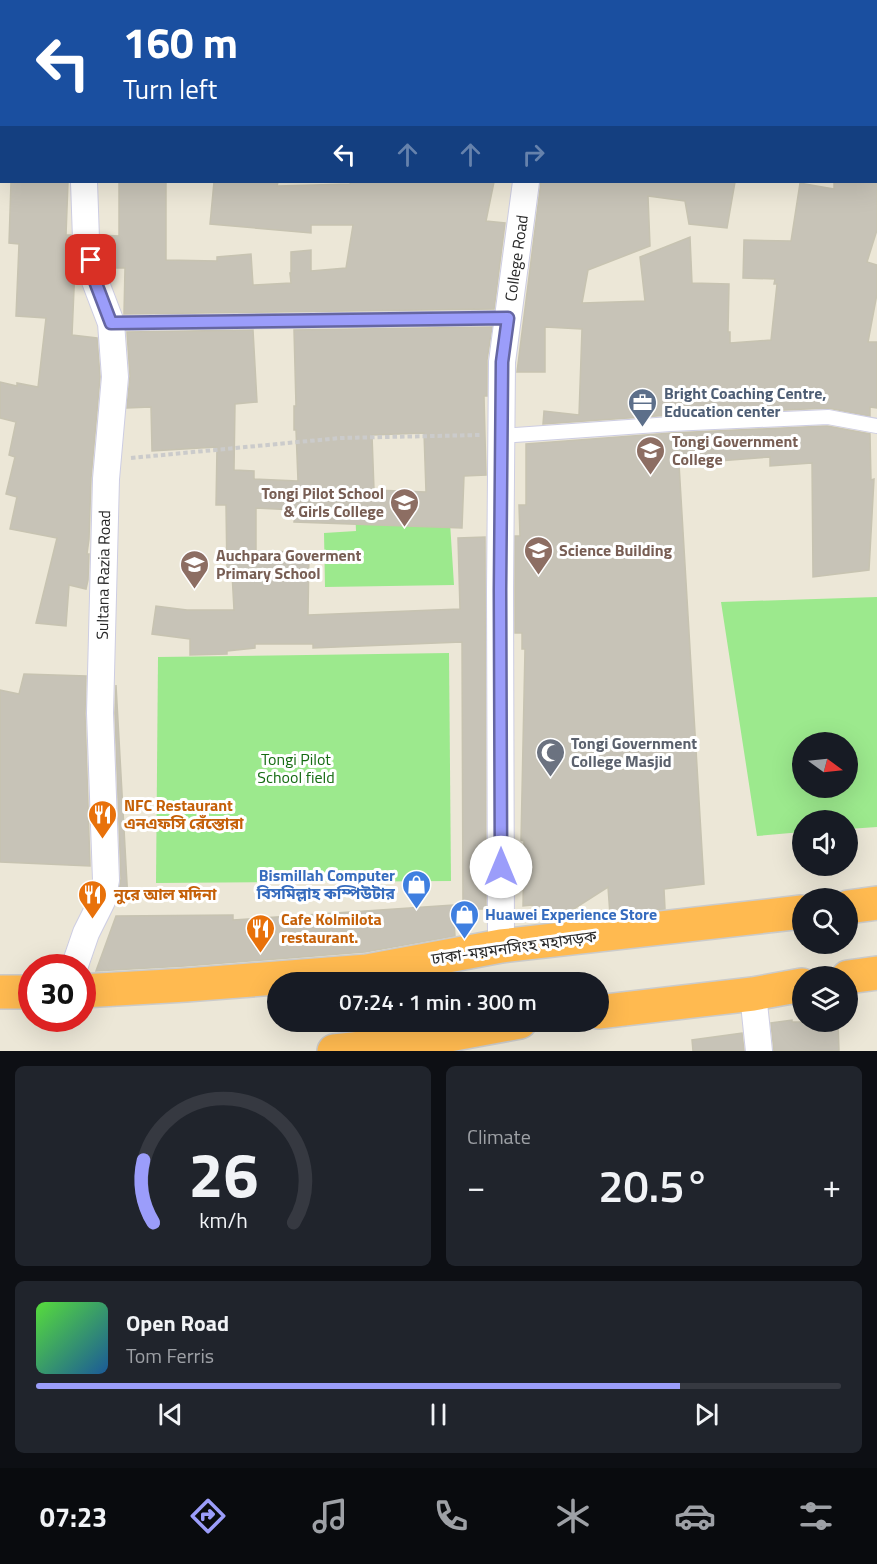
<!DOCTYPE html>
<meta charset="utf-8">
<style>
:root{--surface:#171b24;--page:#20242c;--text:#f1f3f6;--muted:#9ea1a6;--line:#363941;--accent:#9b9dfa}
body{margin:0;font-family:"Titillium Web","Noto Sans Bengali",sans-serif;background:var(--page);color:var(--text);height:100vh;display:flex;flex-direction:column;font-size:22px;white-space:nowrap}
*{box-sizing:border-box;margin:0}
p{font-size:20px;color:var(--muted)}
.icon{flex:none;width:33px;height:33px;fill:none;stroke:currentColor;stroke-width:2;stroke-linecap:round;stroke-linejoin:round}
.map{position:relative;height:1051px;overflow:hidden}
.side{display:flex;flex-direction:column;gap:15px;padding:15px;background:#0d0f14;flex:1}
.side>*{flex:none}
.top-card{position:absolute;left:0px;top:0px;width:878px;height:183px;box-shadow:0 6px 24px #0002;background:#1a4fa0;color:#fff;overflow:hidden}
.needle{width:39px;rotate:105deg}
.tools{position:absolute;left:792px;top:732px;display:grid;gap:12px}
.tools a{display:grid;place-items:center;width:66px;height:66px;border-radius:50%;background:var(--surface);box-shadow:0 6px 24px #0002;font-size:30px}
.speed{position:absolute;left:18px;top:954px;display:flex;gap:12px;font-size:30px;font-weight:700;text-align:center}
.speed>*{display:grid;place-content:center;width:78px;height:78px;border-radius:50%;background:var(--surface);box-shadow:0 6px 24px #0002;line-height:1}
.speed .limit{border:9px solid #d22;background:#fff;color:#111}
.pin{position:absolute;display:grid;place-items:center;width:51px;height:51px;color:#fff;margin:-26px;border-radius:12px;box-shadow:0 3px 9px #0006}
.me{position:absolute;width:66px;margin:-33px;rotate:0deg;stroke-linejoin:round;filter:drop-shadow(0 0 4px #0008)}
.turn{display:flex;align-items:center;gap:21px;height:126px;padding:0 24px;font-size:27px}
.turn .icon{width:78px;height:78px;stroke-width:2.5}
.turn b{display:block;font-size:42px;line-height:51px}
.lanes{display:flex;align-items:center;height:57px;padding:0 24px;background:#0003;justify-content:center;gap:30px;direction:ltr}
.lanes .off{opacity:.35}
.big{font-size:45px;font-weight:600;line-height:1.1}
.side .tile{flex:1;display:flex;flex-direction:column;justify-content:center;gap:9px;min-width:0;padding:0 21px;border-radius:9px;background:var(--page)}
.side .dial{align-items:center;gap:0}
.dial svg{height:156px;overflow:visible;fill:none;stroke:var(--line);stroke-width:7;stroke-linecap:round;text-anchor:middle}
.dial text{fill:var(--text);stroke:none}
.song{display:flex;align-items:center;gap:18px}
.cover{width:72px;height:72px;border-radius:9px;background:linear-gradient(135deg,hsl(110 70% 55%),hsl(210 70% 35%))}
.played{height:6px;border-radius:3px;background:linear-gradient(90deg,var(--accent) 80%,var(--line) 80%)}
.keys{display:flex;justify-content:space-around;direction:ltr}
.heat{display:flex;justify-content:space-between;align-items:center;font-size:33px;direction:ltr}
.side .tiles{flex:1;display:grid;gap:15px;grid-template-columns:1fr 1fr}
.tile:last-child{grid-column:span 2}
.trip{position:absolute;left:267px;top:972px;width:342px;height:60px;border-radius:30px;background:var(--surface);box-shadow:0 6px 24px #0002;font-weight:600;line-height:60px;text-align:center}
.tab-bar{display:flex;height:96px;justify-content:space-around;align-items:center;background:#090b0e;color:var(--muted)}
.tab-bar .icon{width:42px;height:42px}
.tab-bar .selected{color:var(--accent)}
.tab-bar b{font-size:27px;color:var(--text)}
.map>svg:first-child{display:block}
.green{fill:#9ce98d;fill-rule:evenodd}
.building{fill:#c7c3b7;stroke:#c7c3b1;stroke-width:1.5;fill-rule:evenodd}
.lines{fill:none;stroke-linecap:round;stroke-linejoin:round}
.lane-casing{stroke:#cdcde3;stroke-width:16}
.street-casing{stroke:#cdcde3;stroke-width:28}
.highway-casing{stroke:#cbcbcb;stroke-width:36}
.path{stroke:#cbcbcb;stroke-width:4;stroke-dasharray:4.5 3;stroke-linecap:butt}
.lane{stroke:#fff;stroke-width:14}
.street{stroke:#fff;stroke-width:26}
.highway{stroke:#ffba50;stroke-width:33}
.route-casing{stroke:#6566a2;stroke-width:15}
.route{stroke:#9b9dfa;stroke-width:10}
.labels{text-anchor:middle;stroke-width:6;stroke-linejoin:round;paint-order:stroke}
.street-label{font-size:16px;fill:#282828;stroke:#fff}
.service-label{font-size:16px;font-weight:bold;fill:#4e5e75;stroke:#fff;text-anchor:start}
.education-label{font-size:16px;font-weight:bold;fill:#785e54;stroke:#fff;text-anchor:start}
.worship-label{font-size:16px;font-weight:bold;fill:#5b616d;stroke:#fff;text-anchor:start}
.park-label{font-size:16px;fill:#156b12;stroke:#fff}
.food-label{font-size:16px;font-weight:bold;fill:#c56008;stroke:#fff;text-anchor:start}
.shop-label{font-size:16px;font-weight:bold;fill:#366cbe;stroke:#fff;text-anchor:end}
</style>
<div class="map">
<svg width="877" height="1051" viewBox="0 0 877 1051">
<rect width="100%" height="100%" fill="#ece7d7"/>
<g class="green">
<polygon points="449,507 454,585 325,587 324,533 356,531 355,509"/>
<path d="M877,597V827L848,829V820H802V832L757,836L721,602ZM802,742H848V788H802Z"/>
<polygon points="449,653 451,881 156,883 158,657"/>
</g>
<g class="building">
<polygon points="11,182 68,182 66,235 71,235 77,267 75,267 72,335 97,338 100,377 91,478 89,539 87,554 89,554 88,580 86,589 69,585 66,626 36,623 57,538 10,529 17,497 6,494 15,457 9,455 16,422 0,418 0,382 17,386 17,383 38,387 46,318 16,316 19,244 9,243"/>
<polygon points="119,182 166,182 166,260 217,261 217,257 251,254 253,285 291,283 290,273 291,273 291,252 311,250 311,271 346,268 353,225 311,225 311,233 210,224 214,182 278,182 277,186 350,184 351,182 494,182 486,221 505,223 494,309 124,314 125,268 107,268 101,237 101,235 119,236"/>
<polygon points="541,182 735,182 727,228 689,224 685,201 648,196 650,246 588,270 582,303 645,301 640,257 690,237 692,283 729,284 728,332 730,332 730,343 771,340 777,284 774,284 775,279 743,278 744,240 791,241 800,183 834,189 834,182 877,182 877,230 867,262 877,265 877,294 868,342 877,342 877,408 870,407 870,416 828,408 671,415 543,424 544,411 579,415 582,329 545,327 545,372 517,372"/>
<path d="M492,327L487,360V396H484L486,475L464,476L462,528L294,522L295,510L256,508V551L309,552L308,615L460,609L458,538L485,537L486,909H463L462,642L313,648V644H255V648L227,651V654L190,655V639L152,634L156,606L187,610H234L232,573H227L226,505H216L217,447L152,451L151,407L127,408L130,376L127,332L253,330L257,402L235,404L234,470L254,471V479L298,481L296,430H294V406H296L294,330ZM424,433L426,492L374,490L372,435Z"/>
<polygon points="827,426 870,434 871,480 874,479 869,570 813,577 812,463 770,466 770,457 679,464 704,884 664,889 665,909 610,915 608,887 555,921 543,922 532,905 523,906 524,841 521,840 525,649 522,649 522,633 515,633 515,536 520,536 519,505 526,505 526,444 672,433"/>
<polygon points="24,674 86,676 85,714 90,866 0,862 0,690 19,694"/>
<polygon points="116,685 128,901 117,902 121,879 115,713"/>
<polygon points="453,905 455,936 365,952 185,966 96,971 116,916 233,915 233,920"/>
<polygon points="792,1020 792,1022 838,1022 839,1051 774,1051 771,1023"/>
<polygon points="742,1033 744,1051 693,1051 692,1040"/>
</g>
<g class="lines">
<defs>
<g id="lane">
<polyline points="111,323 508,318"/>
<polyline points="501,436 671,424 828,417 877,426"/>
</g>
<g id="street">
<polyline points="557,2 557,0"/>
<polyline points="501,946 500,590 502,362 526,182"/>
<polyline points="74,968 86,933 102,901 106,880 100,713 106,479 115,377 111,323 95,281 86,239 84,182"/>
<polyline points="753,994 759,1051"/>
</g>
<g id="highway">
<polyline points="848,907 877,903"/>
<polyline points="848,977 877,973"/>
<polyline points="82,991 186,985 367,971 501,946 802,912"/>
<polyline points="0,992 32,992"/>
<polyline points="598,1012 753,994 802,985"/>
<polyline points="334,1051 400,1044 520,1022"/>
</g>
</defs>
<use href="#lane" class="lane-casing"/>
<use href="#street" class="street-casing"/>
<use href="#highway" class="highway-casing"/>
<polyline class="path" points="131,458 340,438 480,435"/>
<use href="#lane" class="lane"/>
<use href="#street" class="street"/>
<use href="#highway" class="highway"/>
</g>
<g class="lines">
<defs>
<polyline id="route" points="91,260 95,281 111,323 508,318 502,362 500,590 501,867"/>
</defs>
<use href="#route" class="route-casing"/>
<use href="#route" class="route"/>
</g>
<defs>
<symbol id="office-pin" viewBox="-11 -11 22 30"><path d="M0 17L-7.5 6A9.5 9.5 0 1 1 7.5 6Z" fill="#5c6f8a" stroke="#fff"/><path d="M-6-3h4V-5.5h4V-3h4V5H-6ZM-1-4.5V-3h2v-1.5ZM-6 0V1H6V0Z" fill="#fff"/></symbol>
<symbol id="university-pin" viewBox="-11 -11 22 30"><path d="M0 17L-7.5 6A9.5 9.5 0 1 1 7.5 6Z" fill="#8d6e63" stroke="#fff"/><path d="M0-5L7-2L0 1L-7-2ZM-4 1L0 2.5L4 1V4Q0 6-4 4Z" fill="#fff"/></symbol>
<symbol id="school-pin" viewBox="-11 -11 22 30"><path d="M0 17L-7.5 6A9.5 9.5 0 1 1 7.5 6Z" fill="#8d6e63" stroke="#fff"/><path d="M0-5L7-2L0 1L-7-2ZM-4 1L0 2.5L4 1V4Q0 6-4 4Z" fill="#fff"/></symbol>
<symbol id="mosque-pin" viewBox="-11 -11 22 30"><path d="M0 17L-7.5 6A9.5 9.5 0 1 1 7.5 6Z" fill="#6b7280" stroke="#fff"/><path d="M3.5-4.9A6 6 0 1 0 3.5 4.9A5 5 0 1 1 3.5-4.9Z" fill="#fff"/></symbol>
<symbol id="restaurant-pin" viewBox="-11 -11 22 30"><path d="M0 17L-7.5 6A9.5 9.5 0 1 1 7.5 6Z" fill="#e8710a" stroke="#fff"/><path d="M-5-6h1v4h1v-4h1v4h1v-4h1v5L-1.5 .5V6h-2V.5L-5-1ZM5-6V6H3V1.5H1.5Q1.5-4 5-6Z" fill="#fff"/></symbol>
<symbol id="shop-pin" viewBox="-11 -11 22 30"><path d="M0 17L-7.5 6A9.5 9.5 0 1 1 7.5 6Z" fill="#3f7fe0" stroke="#fff"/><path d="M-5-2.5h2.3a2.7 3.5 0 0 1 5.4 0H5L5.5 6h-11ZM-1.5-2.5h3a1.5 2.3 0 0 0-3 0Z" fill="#fff"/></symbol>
</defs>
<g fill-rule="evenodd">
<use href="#office-pin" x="626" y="386" width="33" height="45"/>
<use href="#university-pin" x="634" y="434" width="33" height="45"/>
<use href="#school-pin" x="388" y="486" width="33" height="45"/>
<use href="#university-pin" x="522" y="534" width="33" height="45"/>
<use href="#school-pin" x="178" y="548" width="33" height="45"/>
<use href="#mosque-pin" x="534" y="736" width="33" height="45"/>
<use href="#restaurant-pin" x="86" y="798" width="33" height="45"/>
<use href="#shop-pin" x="400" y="868" width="33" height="45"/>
<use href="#restaurant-pin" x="76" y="878" width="33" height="45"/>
<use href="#shop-pin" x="448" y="898" width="33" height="45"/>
<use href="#restaurant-pin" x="244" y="912" width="33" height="45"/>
</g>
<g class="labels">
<g class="street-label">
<text transform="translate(516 258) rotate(-82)" y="6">College Road</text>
<text transform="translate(103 575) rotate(-89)" y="6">Sultana Razia Road</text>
<text transform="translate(514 947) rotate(-8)" y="6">ঢাকা-ময়মনসিংহ মহাসড়ক</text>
</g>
<g class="service-label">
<text x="664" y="399">Bright Coaching Centre,<tspan x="664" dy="18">Education center</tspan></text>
</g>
<g class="education-label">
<text x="672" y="447">Tongi Government<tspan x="672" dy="18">College</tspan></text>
<text x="384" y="499" text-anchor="end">Tongi Pilot School<tspan x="384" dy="18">&amp; Girls College</tspan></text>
<text x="559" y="556">Science Building</text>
<text x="216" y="561">Auchpara Goverment<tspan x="216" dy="18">Primary School</tspan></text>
</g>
<g class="worship-label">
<text x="571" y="749">Tongi Government<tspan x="571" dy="18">College Masjid</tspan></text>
</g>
<g class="park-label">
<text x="296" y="765">Tongi Pilot<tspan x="296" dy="18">School field</tspan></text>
</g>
<g class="food-label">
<text x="124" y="811">NFC Restaurant<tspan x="124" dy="18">এনএফসি রেঁস্তোরা</tspan></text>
<text x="114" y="900">নুরে আল মদিনা</text>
<text x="281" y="925">Cafe Kolmilota<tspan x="281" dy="18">restaurant.</tspan></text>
</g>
<g class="shop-label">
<text x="395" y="881">Bismillah Computer<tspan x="395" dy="18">বিসমিল্লাহ কম্পিউটার</tspan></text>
<text x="485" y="920" text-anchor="start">Huawei Experience Store</text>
</g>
</g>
</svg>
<div class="tools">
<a><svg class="needle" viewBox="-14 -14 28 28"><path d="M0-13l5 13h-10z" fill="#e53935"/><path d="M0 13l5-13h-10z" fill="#9ea1a6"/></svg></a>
<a><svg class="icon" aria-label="sound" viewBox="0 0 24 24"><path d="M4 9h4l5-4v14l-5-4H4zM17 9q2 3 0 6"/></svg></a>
<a><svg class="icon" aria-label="search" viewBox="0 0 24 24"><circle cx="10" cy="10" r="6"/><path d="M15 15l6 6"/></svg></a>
<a><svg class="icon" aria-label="layers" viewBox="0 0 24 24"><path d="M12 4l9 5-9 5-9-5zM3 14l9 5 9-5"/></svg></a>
</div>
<div class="speed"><div class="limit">30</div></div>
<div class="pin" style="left:91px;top:260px;background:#d93025"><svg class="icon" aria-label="arrive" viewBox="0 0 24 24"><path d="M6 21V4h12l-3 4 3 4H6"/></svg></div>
<svg class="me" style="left:501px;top:867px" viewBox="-20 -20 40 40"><circle r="19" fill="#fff"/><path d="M0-13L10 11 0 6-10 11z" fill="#9b9dfa"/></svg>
<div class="trip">07:24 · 1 min · 300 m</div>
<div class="top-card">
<div class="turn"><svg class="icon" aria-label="left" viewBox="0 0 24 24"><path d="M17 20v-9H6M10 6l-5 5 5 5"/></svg><div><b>160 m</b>Turn left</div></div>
<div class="lanes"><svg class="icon" aria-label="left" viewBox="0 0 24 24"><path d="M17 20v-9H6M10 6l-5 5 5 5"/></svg><svg class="icon off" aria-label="ahead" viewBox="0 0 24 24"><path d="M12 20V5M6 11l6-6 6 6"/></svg><svg class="icon off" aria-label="ahead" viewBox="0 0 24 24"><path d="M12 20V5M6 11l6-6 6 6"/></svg><svg class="icon off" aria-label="right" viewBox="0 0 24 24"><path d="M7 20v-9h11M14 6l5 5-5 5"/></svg></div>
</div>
</div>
<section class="side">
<div class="tiles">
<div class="tile dial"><svg viewBox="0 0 100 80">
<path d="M14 69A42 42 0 1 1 86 69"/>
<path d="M14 69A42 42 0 0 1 9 37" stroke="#9b9dfa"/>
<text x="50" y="56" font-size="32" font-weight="700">26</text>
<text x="50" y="72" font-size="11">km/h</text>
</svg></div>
<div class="tile"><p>Climate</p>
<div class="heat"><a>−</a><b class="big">20.5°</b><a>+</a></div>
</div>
<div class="tile">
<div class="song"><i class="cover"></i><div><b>Open Road</b><p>Tom Ferris</p></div></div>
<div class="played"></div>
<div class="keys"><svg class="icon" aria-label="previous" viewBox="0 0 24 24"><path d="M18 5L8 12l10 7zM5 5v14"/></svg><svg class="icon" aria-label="pause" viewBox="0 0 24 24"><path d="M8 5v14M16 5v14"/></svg><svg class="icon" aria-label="next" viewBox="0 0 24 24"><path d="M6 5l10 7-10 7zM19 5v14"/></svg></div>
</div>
</div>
</section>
<nav class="tab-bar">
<b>07:23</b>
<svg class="icon selected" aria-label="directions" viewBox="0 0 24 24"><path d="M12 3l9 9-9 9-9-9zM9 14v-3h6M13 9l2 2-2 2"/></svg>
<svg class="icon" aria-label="music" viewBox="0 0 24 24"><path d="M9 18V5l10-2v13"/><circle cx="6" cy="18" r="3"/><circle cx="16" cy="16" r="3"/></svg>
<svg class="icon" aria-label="phone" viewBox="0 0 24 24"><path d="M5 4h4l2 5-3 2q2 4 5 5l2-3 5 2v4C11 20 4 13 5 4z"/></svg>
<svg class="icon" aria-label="climate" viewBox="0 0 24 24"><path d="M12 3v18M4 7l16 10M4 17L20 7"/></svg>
<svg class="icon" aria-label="car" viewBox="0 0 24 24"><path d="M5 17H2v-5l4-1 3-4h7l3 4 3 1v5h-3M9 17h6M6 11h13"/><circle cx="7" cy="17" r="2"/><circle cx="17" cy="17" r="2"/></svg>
<svg class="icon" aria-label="filters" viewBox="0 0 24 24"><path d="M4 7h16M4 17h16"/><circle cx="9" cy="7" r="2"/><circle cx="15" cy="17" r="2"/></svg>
</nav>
